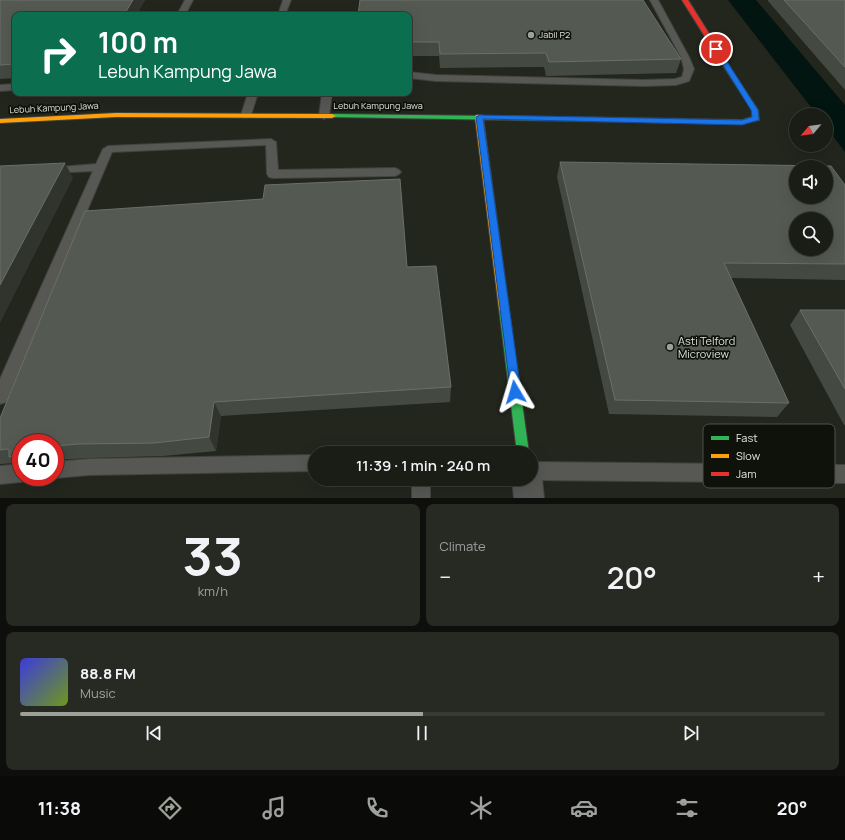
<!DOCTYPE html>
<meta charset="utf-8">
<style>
:root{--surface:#1a1c16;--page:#272923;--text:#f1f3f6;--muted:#9fa1a1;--line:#383a35;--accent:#9da197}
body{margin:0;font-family:Manrope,sans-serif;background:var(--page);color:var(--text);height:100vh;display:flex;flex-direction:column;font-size:15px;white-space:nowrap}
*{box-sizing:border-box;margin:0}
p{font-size:13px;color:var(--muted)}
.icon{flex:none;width:22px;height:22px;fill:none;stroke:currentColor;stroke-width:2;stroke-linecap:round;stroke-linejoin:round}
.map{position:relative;height:498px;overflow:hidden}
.sheet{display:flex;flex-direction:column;gap:6px;padding:6px;background:#0e0f0c;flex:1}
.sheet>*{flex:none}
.banner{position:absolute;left:12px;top:12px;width:400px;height:84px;border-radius:8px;box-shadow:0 4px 16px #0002,0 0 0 1px var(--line);background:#0b6e4f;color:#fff;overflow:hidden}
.needle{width:26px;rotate:241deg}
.tools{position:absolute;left:789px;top:108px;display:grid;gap:8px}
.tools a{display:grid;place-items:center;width:44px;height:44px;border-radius:50%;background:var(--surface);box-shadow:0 4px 16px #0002,0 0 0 1px var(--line);font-size:20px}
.speed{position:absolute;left:12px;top:434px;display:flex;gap:8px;font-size:20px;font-weight:700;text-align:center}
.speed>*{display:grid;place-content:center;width:52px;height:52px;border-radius:50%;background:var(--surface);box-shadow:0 4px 16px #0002,0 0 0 1px var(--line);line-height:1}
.speed .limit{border:6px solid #d22;background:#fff;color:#111}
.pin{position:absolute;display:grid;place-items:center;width:34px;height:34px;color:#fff;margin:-17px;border:2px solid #fff;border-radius:50%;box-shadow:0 1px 4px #0007}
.me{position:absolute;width:44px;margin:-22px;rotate:353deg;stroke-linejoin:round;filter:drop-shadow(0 0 3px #0008)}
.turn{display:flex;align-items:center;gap:14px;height:84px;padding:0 20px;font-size:18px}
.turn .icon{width:52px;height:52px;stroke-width:2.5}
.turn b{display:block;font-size:28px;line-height:34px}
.big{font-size:30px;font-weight:600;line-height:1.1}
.sheet .card{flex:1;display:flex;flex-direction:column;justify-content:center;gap:6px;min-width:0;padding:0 14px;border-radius:8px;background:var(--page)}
.sheet .dial{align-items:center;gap:0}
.dial b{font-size:52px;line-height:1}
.song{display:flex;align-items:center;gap:12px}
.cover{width:48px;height:48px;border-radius:6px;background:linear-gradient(135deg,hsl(240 70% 55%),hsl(80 70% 35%))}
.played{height:4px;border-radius:2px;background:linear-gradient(90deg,var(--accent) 50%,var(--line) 50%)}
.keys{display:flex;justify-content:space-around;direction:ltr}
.heat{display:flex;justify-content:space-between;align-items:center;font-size:22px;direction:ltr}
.sheet .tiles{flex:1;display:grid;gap:6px;grid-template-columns:1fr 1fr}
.card:last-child{grid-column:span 2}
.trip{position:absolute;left:308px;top:446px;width:230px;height:40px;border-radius:20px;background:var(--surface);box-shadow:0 4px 16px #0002,0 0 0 1px var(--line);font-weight:600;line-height:40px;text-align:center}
.tabs{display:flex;height:64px;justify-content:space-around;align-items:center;background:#0a0b09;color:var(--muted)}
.tabs .icon{width:28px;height:28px}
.tabs .current{color:var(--accent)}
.tabs b{font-size:18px;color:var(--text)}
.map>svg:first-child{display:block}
.water{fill:#031511}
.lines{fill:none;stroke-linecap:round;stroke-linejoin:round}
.lane-casing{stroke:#40433c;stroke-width:2}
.street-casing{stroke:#40433c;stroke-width:2}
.fast-casing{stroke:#40433c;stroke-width:2}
.slow-casing{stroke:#40433c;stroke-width:2}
.jam-casing{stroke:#40433c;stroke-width:2}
.lane{fill:#575754;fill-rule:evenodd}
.street{fill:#575754;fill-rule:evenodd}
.fast{fill:#30b455;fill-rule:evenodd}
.slow{fill:#ff9f0a;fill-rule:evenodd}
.jam{fill:#e5322d;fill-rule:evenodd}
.wall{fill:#444a41}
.shaded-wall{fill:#30342c}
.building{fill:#545a52;stroke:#6a7067;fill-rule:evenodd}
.route{fill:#1a73e8;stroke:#114b97}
.poi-dot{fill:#9da197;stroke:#0f120a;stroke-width:1.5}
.labels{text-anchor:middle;stroke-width:3.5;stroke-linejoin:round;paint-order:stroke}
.far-poi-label{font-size:9px;fill:#dfe3d8;stroke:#0f120a;text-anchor:start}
.far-street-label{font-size:9px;fill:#dfe3d8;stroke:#0f120a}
.poi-label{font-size:11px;fill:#dfe3d8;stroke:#0f120a;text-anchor:start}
.key{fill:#0f120a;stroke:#4d5148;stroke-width:1}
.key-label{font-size:11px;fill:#dfe3d8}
</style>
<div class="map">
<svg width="845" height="498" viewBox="0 0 845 498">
<rect width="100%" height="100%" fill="#23261d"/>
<polygon class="water" points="728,0 756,0 845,105 845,152 826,127 826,115 817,115"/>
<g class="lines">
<defs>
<g id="lane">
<polygon points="185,0 193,0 185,15 177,15"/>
<polygon points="283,0 291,0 285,15 230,15 234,13 279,12"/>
<polygon points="650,0 658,0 689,57 694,69 689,81 676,85 644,86 436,81 409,78 409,72 436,75 644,80 675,79 682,77 684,69 681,57"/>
<polygon points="15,84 15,90 0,91 0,85"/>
<polygon points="248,93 258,93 251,115 246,118 241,115"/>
<polygon points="322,93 332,93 329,116 324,119 319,116"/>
<polygon points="271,139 276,142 278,170 395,168 399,170 401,172 399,174 395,176 273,178 269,177 267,174 266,145 112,152 8,397 6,402 0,404 0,379 93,171 52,173 48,172 46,170 48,168 96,164 103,149 108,146"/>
<polygon points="315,455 315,471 89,475 55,478 51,477 55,477 55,462 89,459"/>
<polygon points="531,462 845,465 845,483 531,480 530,479 531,479"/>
<polygon points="21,464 21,477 28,477 27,479 21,482 0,484 0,466"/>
<rect x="412" y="479" width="18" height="19"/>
</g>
<polygon id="street" points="531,466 538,469 542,479 544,498 514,498 512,479 531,479"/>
<g id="fast">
<polygon points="332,114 575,117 579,119 575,121 330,117 328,116"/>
<polygon points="504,305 507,306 509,309 529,453 517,453 499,309 501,306"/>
</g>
<g id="slow">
<polygon points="727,65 729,66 758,110 759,120 742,124 575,121 571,119 575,117 742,120 752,117 752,110 724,67"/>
<polygon points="116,113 332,114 336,116 332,118 116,117 0,123 0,119"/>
<polygon points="476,115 482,115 483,117 509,309 507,312 501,312 499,309 475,117"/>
</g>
<polygon id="jam" points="682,0 688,0 730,67 729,68 724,67"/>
</defs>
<use href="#lane" class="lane-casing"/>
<use href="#street" class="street-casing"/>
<use href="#fast" class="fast-casing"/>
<use href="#slow" class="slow-casing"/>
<use href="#jam" class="jam-casing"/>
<use href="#lane" class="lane"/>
<use href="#street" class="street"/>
<use href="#fast" class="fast"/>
<use href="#slow" class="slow"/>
<use href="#jam" class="jam"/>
</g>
<g class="wall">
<polygon points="0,0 145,0 136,15 15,15 15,78 0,79"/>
<polygon points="768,0 845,0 845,90 768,1"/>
<polygon points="409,15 681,59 676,73 546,76 544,67 440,68 439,56 409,56"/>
<polygon points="560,162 845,185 845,280 731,278 789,403 777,417 609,414 557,177"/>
<polygon points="407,267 451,387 450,402 221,416 216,451 163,456 89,458 55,460 55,443 21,443 21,469 15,463 1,464 0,464 0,418"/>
<polygon points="800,310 845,310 845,425 844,425 790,325"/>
</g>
<g class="shaded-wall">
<polygon points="133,0 145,0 136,15 124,15"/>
<polygon points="65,163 73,178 0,323 0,285"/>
<polygon points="214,402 221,416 216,451 209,437"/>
</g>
<g class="building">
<polygon points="0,0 133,0 124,15 15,15 15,64 0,65"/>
<polygon points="360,0 643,0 681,59 549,62 546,53 440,54 439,42 409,42 409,15 358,15"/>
<polygon points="784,0 845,0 845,67"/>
<path d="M560,162L831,166L845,185V264L724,263L789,403L615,400ZM796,167H826V197H796ZM796,219H826V249H796Z"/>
<polygon points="65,163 0,285 0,166"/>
<polygon points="400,179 407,267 436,266 451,387 214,402 209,437 154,443 78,444 55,446 55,443 21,443 21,455 9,457 9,450 7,449 0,450 0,418 85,211 263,199 265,185"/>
<polygon points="800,310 845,310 845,389"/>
</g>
<polygon class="route" points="716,47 719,49 758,110 759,120 742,125 483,119 521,392 519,395 515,397 511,395 476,117 480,115 742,120 752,117 751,110 713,49"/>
<g class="poi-dot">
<circle cx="531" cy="35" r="4"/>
<circle cx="670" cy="347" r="4"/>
</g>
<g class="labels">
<g class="far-poi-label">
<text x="539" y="38">Jabil P2</text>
</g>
<g class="far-street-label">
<text x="378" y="109">Lebuh Kampung Jawa</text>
<text transform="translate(54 108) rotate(-3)" y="3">Lebuh Kampung Jawa</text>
</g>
<g class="poi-label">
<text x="678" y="345">Asti Telford<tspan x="678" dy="13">Microview</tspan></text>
</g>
</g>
<rect x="703" y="424" width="132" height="64" rx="6" class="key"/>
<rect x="711" y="436" width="18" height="4" fill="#30b455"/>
<rect x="711" y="454" width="18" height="4" fill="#ff9f0a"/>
<rect x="711" y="472" width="18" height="4" fill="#e5322d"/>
<g class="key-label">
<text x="736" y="442">Fast</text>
<text x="736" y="460">Slow</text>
<text x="736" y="478">Jam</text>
</g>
</svg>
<div class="tools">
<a><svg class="needle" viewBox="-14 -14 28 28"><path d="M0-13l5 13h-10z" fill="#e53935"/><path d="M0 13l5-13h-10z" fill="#9fa1a1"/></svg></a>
<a><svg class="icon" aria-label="sound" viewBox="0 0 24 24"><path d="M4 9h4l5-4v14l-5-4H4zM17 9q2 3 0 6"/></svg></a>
<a><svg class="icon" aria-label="search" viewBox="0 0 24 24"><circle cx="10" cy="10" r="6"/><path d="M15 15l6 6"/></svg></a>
</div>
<div class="speed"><div class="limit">40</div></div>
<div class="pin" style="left:716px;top:49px;background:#d93025"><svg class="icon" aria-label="arrive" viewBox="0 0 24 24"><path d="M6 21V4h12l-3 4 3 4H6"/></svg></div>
<svg class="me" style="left:515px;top:392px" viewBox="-20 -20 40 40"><path d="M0-17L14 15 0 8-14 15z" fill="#1a73e8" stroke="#fff" stroke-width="4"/></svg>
<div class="trip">11:39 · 1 min · 240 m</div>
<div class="banner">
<div class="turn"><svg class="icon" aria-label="right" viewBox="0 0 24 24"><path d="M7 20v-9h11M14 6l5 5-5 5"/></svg><div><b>100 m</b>Lebuh Kampung Jawa</div></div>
</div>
</div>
<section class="sheet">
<div class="tiles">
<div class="card dial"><b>33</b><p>km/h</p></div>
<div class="card"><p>Climate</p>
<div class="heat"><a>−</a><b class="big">20°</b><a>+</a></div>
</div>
<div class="card">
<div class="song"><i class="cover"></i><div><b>88.8 FM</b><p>Music</p></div></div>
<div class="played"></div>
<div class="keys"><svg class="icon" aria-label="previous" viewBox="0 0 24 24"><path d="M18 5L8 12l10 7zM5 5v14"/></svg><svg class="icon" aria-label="pause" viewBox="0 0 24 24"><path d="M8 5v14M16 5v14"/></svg><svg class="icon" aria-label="next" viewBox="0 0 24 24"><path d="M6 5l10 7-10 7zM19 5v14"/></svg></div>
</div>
</div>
</section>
<nav class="tabs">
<b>11:38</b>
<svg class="icon current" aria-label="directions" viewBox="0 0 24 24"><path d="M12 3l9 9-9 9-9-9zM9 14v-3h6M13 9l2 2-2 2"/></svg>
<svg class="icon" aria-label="music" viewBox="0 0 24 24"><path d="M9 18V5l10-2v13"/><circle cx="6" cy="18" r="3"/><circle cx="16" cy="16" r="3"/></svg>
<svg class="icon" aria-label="phone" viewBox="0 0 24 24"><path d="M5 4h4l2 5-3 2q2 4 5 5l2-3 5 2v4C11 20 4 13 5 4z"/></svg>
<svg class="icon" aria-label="climate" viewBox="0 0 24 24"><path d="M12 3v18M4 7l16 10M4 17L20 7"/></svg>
<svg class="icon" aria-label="car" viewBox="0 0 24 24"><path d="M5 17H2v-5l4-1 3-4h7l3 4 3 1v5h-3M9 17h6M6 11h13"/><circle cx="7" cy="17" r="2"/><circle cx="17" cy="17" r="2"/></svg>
<svg class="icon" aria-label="filters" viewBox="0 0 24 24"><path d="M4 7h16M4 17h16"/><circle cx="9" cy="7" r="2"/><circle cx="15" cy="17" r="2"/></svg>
<b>20°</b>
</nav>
